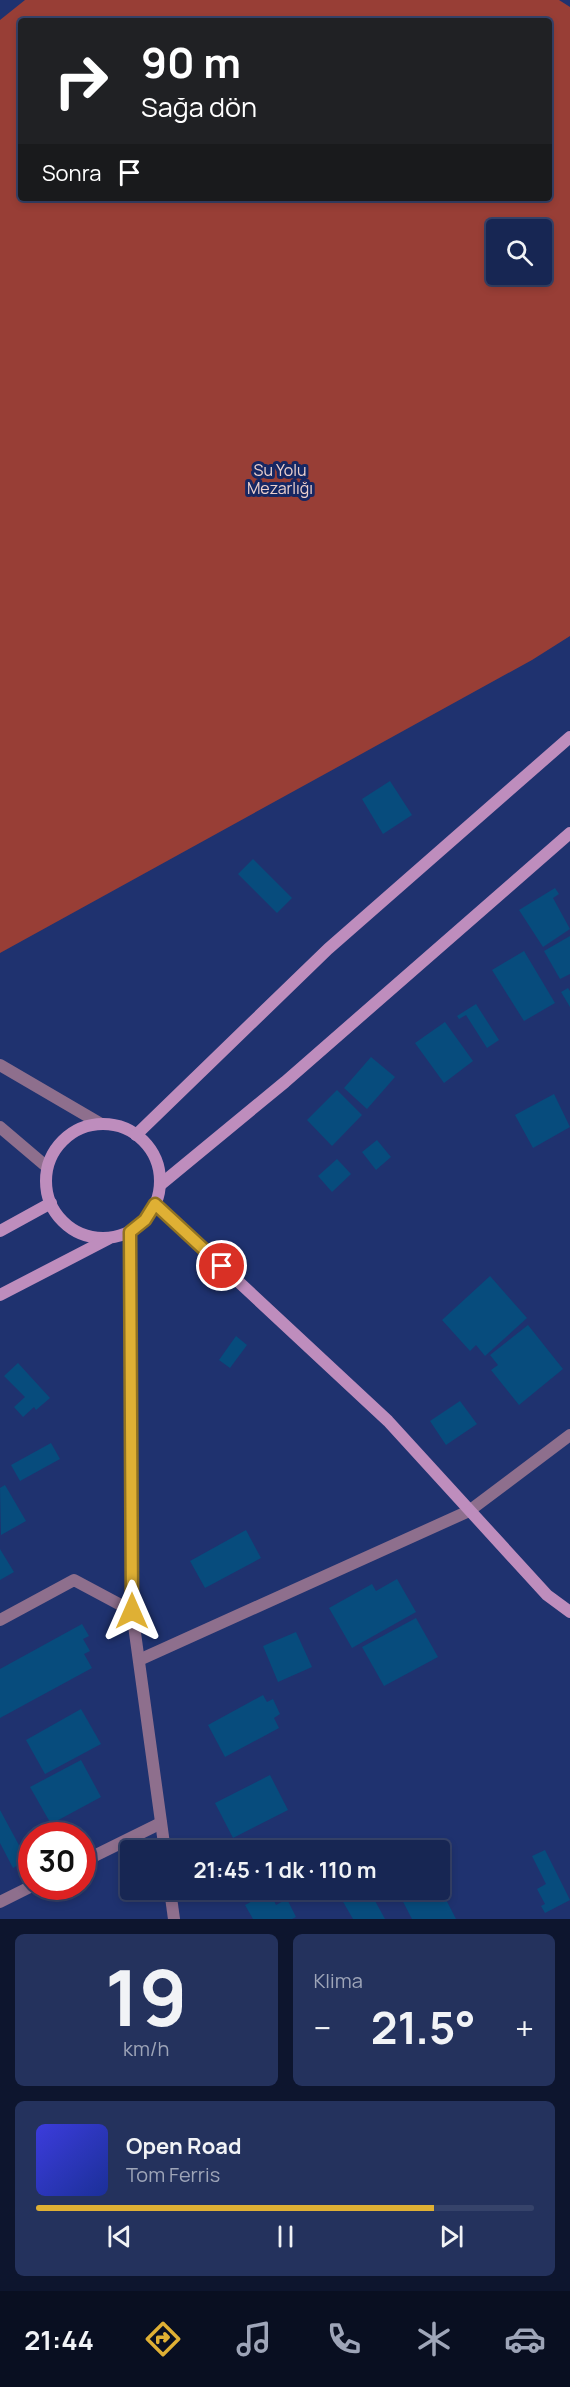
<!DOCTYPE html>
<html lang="tr">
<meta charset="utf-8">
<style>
:root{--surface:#172653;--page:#24325d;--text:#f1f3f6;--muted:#9ea5b8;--line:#36436a;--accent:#dfb034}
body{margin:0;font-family:Manrope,sans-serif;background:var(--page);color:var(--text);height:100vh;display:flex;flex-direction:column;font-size:22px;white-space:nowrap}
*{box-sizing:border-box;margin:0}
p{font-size:20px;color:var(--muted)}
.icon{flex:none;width:33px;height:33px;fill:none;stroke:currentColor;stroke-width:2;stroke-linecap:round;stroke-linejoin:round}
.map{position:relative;height:1919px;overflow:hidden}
.side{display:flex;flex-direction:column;gap:15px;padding:15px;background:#0d152e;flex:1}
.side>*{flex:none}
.guide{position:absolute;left:18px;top:18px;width:534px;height:183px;border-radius:6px;box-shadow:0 3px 9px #0003,0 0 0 2px var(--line);background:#202124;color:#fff;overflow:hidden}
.tools{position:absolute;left:486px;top:219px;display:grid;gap:12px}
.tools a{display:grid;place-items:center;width:66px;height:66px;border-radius:6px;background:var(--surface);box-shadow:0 3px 9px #0003,0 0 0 2px var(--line);font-size:30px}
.speed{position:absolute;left:18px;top:1822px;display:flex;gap:12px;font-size:30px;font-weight:700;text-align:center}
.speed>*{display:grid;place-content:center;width:78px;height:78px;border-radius:50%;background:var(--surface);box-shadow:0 3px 9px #0003,0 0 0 2px var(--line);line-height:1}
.speed .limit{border:9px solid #d22;background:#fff;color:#111}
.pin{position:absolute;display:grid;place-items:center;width:51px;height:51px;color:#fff;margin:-26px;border:3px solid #fff;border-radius:50%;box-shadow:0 2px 6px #0007}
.me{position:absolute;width:66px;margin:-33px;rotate:0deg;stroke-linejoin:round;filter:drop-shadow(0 0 4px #0008)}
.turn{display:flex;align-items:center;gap:21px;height:126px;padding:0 24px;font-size:27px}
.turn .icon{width:78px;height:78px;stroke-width:2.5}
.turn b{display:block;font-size:42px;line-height:51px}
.then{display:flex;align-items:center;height:57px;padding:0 24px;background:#0003;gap:12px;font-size:22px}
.big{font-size:45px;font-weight:700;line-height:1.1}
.side .widget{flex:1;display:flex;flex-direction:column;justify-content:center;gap:9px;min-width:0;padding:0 21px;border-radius:9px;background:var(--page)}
.side .dial{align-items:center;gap:0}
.dial b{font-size:78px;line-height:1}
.song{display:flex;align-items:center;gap:18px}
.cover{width:72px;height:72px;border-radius:9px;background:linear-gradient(135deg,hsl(240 70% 55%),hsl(230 70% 35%))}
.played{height:6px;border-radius:3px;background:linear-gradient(90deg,var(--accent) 80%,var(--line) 80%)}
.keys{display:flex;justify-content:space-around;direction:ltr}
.heat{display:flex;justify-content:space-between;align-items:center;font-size:33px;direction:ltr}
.side .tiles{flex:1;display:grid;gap:15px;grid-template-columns:1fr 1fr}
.widget:last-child{grid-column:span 2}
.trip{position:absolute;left:120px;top:1840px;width:330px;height:60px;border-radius:6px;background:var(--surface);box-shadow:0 3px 9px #0003,0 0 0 2px var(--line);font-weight:700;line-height:60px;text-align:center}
.menu{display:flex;height:96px;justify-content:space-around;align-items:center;background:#090f21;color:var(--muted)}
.menu .icon{width:42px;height:42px}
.menu .on{color:var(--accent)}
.menu b{font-size:27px;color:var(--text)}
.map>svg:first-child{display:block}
.green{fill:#983e36;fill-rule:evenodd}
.building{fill:#074c7d}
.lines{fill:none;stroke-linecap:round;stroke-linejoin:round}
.street{stroke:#8e6f8d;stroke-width:12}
.secondary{stroke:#be8dbd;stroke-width:12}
.route-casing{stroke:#917222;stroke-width:15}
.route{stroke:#dfb034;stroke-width:10}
.labels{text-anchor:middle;stroke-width:6;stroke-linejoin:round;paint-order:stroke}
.park-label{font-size:16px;fill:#ecd0cc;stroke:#162763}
</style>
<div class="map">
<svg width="570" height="1919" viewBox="0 0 570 1919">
<rect width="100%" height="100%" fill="#1f326f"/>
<path class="green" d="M25,0H559L570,7V636L532,660L0,953V20ZM21,21H549V198H21ZM496,230H542V274H496Z"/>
<g class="building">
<polygon points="390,781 412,815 383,834 362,799"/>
<polygon points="253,859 292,898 277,913 238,874"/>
<polygon points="555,888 559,894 553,898 570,929 543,947 519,910"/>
<polygon points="570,936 570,974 560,979 544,951"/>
<polygon points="524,951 555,1003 524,1021 492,970"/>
<polygon points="568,988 570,991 570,1007 561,992"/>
<polygon points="476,1004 499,1040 487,1048 466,1015 459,1019 457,1016"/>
<polygon points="445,1022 473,1061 444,1083 415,1043"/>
<polygon points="371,1057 395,1077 367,1109 344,1088"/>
<polygon points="337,1090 362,1115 332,1146 307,1120"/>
<polygon points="554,1094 570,1127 533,1148 515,1115"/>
<polygon points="377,1140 391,1157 376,1170 362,1152"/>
<polygon points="337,1159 351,1174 332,1192 318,1176"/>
<polygon points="490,1276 527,1318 485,1356 476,1345 470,1351 442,1320"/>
<polygon points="528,1325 563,1369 519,1405 491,1370 498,1365 490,1355"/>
<polygon points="236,1336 247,1345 230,1368 219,1360"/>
<polygon points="18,1363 50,1398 36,1410 34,1407 23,1417 14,1407 25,1397 4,1376"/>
<polygon points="460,1401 477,1424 446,1445 430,1421"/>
<polygon points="51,1443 60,1459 20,1481 11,1465"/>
<polygon points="5,1485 26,1521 1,1535 0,1488"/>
<polygon points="246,1530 261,1558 205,1588 190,1561"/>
<polygon points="0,1549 14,1572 0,1580"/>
<polygon points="397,1579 416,1612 352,1648 329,1608 372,1584 376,1591"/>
<polygon points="416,1618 438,1657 384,1686 362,1647"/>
<polygon points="82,1624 89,1636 83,1639 90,1651 84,1654 92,1668 0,1718 0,1669"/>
<polygon points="296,1632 312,1667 278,1682 263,1646"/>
<polygon points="263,1695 267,1702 273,1699 280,1714 274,1718 279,1728 225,1757 208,1725"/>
<polygon points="81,1709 101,1744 45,1774 26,1740"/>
<polygon points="81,1760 101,1797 51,1824 30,1787"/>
<polygon points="270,1775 288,1810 233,1838 215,1803"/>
<polygon points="0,1810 27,1860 13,1868 0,1843"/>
<polygon points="545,1850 570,1900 545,1913 541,1906 545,1904 537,1889 546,1884 532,1856"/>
<polygon points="343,1890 369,1890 385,1919 353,1919 338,1893"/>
<polygon points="397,1890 441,1890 456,1919 412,1919"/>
<polygon points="270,1892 276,1905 287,1899 296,1917 292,1919 253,1919 245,1905"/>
</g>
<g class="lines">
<g class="street">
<polyline points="0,1065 101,1124"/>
<polyline points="0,1127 47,1167"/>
<polyline points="130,1232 132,1611 165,1851"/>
<polyline points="0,1620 74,1580 132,1611"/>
<polyline points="139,1660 469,1511 570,1435"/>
<polyline points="82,1862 161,1823"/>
<polyline points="170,1890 174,1919"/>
<polyline points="0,1902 32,1886"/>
</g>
<g class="secondary">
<circle cx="103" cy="1181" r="57"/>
<polyline points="136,1135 328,949 570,737"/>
<polyline points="160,1185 285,1082 570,833"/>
<polyline points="155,1204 388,1421 547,1595 570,1612"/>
<polyline points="0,1231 51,1203"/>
<polyline points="0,1295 108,1239"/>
</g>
</g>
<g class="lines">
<defs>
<polyline id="route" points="132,1611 130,1232 145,1220 155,1204 222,1266"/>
</defs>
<use href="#route" class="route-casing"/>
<use href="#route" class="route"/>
</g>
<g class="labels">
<g class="park-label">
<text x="280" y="476">Su Yolu<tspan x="280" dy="18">Mezarlığı</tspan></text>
</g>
</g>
</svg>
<div class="tools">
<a><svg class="icon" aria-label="search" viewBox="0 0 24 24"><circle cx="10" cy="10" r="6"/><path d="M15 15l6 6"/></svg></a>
</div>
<div class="speed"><div class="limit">30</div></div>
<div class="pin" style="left:222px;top:1266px;background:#d93025"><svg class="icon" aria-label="arrive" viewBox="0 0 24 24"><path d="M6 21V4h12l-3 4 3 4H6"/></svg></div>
<svg class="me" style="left:132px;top:1611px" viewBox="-20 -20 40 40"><path d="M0-17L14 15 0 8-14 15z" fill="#dfb034" stroke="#fff" stroke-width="4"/></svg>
<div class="trip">21:45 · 1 dk · 110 m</div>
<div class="guide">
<div class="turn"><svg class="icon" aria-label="right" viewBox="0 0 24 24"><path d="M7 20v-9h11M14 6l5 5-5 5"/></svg><div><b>90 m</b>Sağa dön</div></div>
<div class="then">Sonra<svg class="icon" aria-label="arrive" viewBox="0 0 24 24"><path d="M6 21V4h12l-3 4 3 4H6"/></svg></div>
</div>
</div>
<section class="side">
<div class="tiles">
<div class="widget dial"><b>19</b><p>km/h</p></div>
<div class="widget"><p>Klima</p>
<div class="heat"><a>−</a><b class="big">21.5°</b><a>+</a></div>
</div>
<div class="widget">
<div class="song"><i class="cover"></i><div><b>Open Road</b><p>Tom Ferris</p></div></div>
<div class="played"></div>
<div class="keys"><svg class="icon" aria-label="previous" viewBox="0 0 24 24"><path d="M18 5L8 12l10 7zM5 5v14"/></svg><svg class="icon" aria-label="pause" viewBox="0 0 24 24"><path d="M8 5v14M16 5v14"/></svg><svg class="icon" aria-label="next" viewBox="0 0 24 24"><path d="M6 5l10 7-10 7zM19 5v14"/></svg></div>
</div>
</div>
</section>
<nav class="menu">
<b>21:44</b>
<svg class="icon on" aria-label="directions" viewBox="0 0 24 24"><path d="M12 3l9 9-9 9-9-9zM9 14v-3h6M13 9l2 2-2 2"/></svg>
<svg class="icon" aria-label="music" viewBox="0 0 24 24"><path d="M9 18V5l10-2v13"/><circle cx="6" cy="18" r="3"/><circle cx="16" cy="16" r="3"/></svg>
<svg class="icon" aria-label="phone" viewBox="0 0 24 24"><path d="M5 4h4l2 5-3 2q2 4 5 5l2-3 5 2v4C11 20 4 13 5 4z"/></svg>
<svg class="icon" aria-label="climate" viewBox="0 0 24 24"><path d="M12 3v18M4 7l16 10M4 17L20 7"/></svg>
<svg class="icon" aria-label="car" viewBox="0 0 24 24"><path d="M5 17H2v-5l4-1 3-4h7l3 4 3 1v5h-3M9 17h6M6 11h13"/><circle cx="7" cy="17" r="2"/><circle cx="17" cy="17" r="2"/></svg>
</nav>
